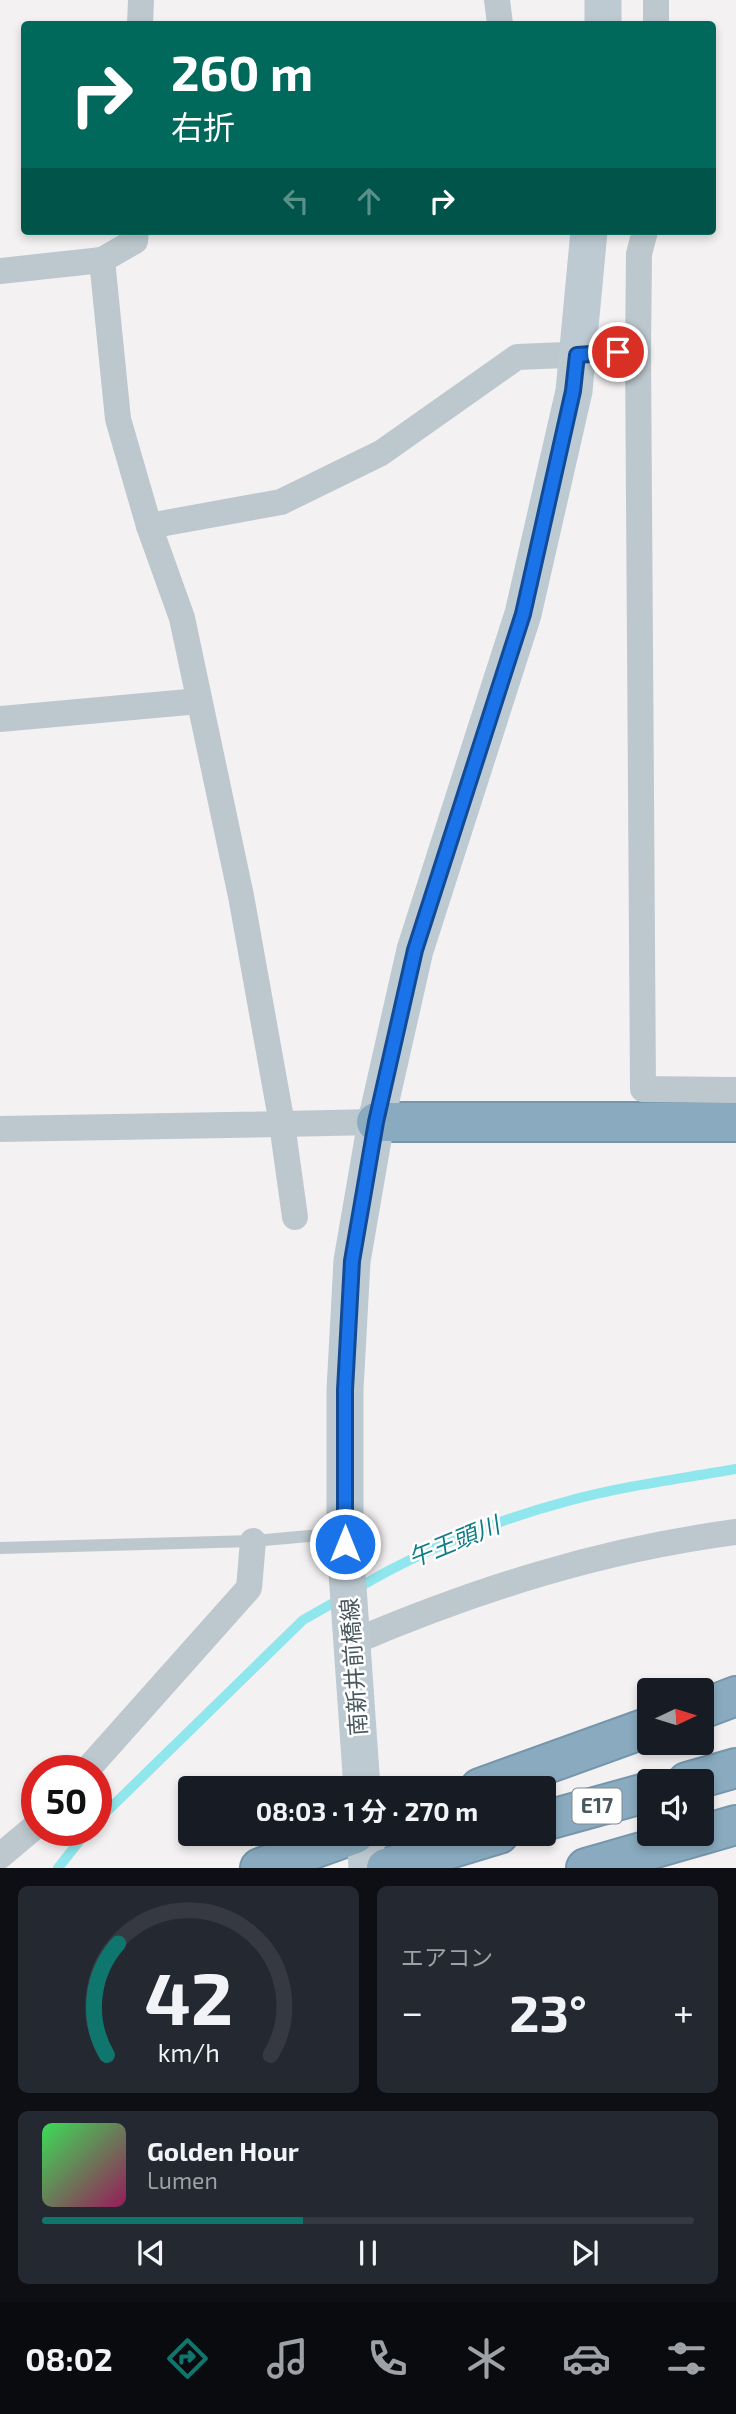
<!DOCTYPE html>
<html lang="ja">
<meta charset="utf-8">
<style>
:root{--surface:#171b24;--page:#242831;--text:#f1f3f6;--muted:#9ea1a6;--line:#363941;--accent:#0f766e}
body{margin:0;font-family:"Exo 2","Noto Sans JP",sans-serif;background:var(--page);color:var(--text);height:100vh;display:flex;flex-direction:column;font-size:26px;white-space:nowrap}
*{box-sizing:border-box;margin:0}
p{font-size:23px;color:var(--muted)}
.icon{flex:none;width:38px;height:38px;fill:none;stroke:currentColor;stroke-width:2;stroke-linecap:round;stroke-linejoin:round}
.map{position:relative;height:1868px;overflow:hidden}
.side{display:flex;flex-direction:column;gap:18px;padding:18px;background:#0d0f14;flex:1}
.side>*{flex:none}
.guide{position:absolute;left:21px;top:21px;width:695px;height:214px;border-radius:7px;box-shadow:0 4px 10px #0003;background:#00695c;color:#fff;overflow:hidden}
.needle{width:46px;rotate:86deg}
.controls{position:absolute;left:637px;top:1678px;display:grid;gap:14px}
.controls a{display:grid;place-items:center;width:77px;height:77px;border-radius:7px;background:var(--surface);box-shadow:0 4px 10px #0003;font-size:35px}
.speed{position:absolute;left:21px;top:1755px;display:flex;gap:14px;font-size:35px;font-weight:700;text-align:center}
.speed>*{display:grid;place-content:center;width:91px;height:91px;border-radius:50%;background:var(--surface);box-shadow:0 4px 10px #0003;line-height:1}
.speed .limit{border:10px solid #d22;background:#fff;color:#111}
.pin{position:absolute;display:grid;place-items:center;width:60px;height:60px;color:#fff;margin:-30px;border:4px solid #fff;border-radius:50%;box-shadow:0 2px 7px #0007}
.me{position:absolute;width:77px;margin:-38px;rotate:0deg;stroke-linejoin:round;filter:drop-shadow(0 0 5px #0008)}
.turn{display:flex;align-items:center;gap:24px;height:147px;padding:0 35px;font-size:32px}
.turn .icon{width:91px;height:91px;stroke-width:2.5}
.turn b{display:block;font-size:49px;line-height:60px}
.lanes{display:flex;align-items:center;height:66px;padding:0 35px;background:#0003;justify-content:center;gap:35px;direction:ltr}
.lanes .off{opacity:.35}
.big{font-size:52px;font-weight:700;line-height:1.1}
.side .card{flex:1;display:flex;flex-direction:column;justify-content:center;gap:10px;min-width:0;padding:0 24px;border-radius:10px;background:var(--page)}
.side .dial{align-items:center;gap:0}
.dial svg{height:182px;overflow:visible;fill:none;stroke:var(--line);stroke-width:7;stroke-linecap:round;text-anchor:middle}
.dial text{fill:var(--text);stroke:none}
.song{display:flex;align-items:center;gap:21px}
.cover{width:84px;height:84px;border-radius:10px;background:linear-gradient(135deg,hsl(130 70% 55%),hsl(330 70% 35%))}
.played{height:7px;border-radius:4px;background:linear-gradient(90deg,var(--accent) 40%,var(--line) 40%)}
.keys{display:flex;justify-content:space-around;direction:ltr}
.heat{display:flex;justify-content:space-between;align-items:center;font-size:38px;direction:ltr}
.side .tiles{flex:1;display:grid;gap:18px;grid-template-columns:1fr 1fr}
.card:last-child{grid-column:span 2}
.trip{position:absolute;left:178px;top:1776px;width:378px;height:70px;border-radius:7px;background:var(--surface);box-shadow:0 4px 10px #0003;font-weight:700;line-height:70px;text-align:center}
.tab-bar{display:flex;height:112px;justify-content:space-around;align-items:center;background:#090b0e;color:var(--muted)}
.tab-bar .icon{width:49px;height:49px}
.tab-bar .current{color:var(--accent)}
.tab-bar b{font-size:32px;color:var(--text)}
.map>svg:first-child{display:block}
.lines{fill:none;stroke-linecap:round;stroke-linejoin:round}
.stream{stroke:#8fe6ec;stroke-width:10}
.motorway-casing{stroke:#7596ab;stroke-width:42}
.service{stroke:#bdc8ce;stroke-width:12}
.minor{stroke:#bdc8ce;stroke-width:26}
.secondary{stroke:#bdcad2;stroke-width:37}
.motorway{stroke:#8aabbf;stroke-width:38}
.route-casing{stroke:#114b97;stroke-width:18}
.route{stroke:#1a73e8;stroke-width:12}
.labels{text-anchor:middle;stroke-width:5;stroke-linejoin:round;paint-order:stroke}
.shield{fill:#fff;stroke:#808a8f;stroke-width:2}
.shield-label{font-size:21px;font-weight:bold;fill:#49585f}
.street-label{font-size:23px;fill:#49585f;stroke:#fff}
.water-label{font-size:24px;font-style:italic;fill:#0e7e86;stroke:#fff}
</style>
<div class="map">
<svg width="736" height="1868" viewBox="0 0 736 1868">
<rect width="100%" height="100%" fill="#f4f1f2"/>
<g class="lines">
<g class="stream">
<path d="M356,1589C422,1550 493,1521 568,1501C622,1486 680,1479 736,1469"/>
<polyline points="96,1822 303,1620 340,1599"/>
<polyline points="58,1868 88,1830"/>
</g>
<defs>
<g id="motorway">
<polyline points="376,1122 736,1122"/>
<polyline points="702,1709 736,1696"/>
<polyline points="687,1782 736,1768"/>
<polyline points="480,1788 649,1727"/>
<polyline points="544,1821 649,1792"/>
<polyline points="260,1868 355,1834"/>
<polyline points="386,1868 499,1834"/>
<polyline points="586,1868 736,1825"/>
</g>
</defs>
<use href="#motorway" class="motorway-casing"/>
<polyline class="service" points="0,1548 253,1541 342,1533"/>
<g class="minor">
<polyline points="497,0 500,24"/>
<polyline points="656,0 656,24"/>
<polyline points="140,24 141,0"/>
<polyline points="645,231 639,254 638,352 643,1089 736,1090"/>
<polyline points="0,271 102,260"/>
<polyline points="149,526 281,502 381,453 517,357 638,352"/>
<polyline points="0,719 199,701"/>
<polyline points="0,1129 282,1124 241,896 182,618 149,526 118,419 102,260 135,241 136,231"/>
<polyline points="295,1217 282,1124 376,1122"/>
<path d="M353,1642C478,1589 600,1550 736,1532"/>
<polyline points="86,1771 249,1588 253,1541"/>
<polyline points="0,1856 37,1825"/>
</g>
<g class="secondary">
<polyline points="603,24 603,0"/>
<polyline points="362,1788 345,1544 345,1390 352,1261 376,1122 415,950 523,614 574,391 589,231"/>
<polyline points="365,1834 367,1868"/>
</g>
<use href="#motorway" class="motorway"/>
</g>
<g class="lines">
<defs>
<polyline id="route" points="345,1544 345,1390 352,1261 376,1122 415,950 523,614 573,391 577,355 618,352"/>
</defs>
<use href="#route" class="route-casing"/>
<use href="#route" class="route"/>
</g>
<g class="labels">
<rect class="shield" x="572.5" y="1788.5" width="49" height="35" rx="5"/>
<g class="shield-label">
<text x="597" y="1813">E17</text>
</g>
<g class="street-label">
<text transform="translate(354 1667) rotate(-94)" y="8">南新井前橋線</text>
</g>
<g class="water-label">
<text transform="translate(454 1542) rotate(-22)" y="8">午王頭川</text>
</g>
</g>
</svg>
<div class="controls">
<a><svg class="needle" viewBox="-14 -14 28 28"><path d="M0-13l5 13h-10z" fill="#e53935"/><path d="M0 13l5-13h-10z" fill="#9ea1a6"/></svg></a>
<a><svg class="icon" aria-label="sound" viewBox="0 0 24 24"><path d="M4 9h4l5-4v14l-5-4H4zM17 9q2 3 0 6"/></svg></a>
</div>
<div class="speed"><div class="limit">50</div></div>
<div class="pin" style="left:618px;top:352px;background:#d93025"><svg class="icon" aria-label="arrive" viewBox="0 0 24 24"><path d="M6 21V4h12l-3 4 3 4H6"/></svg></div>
<svg class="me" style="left:345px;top:1544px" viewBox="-20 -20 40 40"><circle r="17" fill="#1a73e8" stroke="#fff" stroke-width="3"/><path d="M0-11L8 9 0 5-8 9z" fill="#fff"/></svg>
<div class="trip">08:03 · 1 分 · 270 m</div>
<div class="guide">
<div class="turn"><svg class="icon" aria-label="right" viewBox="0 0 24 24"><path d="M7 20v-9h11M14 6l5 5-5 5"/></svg><div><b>260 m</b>右折</div></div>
<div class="lanes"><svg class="icon off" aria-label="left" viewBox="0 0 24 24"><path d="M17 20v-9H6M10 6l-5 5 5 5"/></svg><svg class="icon off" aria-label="ahead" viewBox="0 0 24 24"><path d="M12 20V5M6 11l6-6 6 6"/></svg><svg class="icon" aria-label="right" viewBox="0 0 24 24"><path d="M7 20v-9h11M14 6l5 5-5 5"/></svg></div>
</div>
</div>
<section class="side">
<div class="tiles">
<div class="card dial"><svg viewBox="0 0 100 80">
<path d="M14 69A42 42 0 1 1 86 69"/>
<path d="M14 69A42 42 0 0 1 19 20" stroke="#0f766e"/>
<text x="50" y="56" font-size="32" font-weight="700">42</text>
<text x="50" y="72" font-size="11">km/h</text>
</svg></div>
<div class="card"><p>エアコン</p>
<div class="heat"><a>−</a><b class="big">23°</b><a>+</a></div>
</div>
<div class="card">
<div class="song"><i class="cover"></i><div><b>Golden Hour</b><p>Lumen</p></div></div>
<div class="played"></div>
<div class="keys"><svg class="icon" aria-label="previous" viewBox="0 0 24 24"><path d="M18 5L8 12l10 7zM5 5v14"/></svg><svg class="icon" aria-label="pause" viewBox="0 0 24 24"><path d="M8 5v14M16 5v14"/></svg><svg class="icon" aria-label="next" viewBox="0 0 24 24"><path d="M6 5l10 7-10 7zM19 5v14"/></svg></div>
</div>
</div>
</section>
<nav class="tab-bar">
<b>08:02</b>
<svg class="icon current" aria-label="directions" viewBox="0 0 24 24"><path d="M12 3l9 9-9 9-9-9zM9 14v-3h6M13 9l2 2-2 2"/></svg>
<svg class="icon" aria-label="music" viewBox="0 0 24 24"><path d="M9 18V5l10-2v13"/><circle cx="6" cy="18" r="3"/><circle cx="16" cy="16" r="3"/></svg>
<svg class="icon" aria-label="phone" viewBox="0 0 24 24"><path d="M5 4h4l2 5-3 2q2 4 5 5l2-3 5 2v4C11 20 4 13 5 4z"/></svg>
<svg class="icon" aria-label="climate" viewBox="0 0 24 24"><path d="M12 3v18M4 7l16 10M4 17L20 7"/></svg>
<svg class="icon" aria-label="car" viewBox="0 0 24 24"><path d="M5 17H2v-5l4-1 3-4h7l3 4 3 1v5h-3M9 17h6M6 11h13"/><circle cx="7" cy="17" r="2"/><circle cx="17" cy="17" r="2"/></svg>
<svg class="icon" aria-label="filters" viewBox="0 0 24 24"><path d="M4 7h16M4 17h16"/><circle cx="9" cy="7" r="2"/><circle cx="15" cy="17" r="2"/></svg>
</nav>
